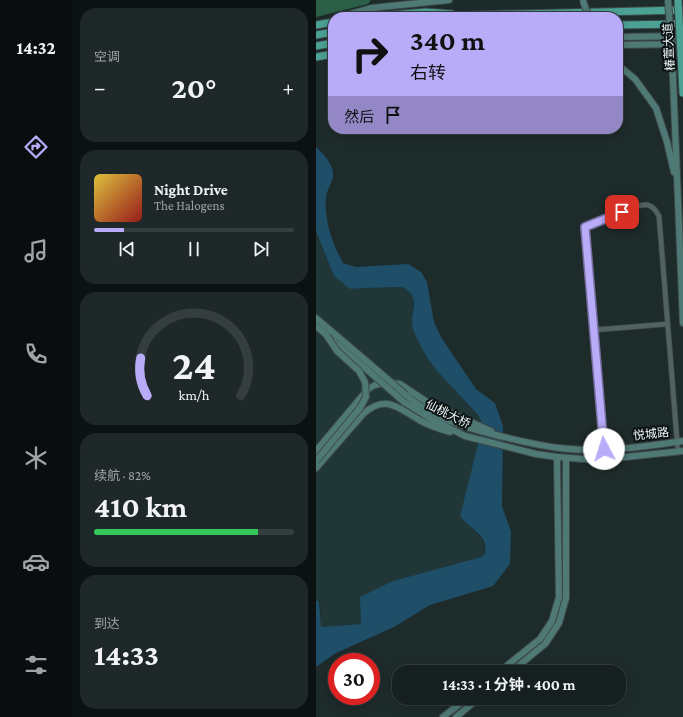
<!DOCTYPE html>
<html lang="zh">
<meta charset="utf-8">
<style>
:root{--surface:#162020;--page:#1f2829;--text:#f1f3f6;--muted:#9ea3a5;--line:#353e3e;--accent:#b8abf7}
body{margin:0;font-family:"Crimson Pro","Noto Sans SC",serif;background:var(--page);color:var(--text);height:100vh;display:flex;flex-direction:column;font-size:15px;white-space:nowrap}
*{box-sizing:border-box;margin:0}
p{font-size:13px;color:var(--muted)}
.icon{flex:none;width:22px;height:22px;fill:none;stroke:currentColor;stroke-width:2;stroke-linecap:round;stroke-linejoin:round}
.map{position:relative;flex:1;overflow:hidden}
.side{display:flex;flex-direction:column;gap:8px;padding:8px;background:#0c1212;width:244px}
.side>*{flex:none}
.guide{position:absolute;left:12px;top:12px;width:295px;height:122px;border-radius:16px;box-shadow:0 2px 10px #0003,0 0 0 1px var(--line);background:#b8abf7;color:#111;overflow:hidden}
.speed{position:absolute;left:12px;top:653px;display:flex;gap:8px;font-size:20px;font-weight:700;text-align:center}
.speed>*{display:grid;place-content:center;width:52px;height:52px;border-radius:50%;background:var(--surface);box-shadow:0 2px 10px #0003,0 0 0 1px var(--line);line-height:1}
.speed .limit{border:6px solid #d22;background:#fff;color:#111}
.pin{position:absolute;display:grid;place-items:center;width:34px;height:34px;color:#fff;margin:-17px;border-radius:8px;box-shadow:0 2px 6px #0006}
.me{position:absolute;width:44px;margin:-22px;rotate:355deg;stroke-linejoin:round;filter:drop-shadow(0 0 3px #0008)}
.turn{display:flex;align-items:center;gap:14px;height:84px;padding:0 16px;font-size:18px}
.turn .icon{width:52px;height:52px;stroke-width:2.5}
.turn b{display:block;font-size:28px;line-height:34px}
.then{display:flex;align-items:center;height:38px;padding:0 16px;background:#0003;gap:8px;font-size:15px}
.big{font-size:30px;font-weight:700;line-height:1.1}
.side .tile{flex:1;display:flex;flex-direction:column;justify-content:center;gap:6px;min-width:0;padding:0 14px;border-radius:16px;background:var(--page)}
.side .dial{align-items:center;gap:0}
.dial svg{height:104px;overflow:visible;fill:none;stroke:var(--line);stroke-width:7;stroke-linecap:round;text-anchor:middle}
.dial text{fill:var(--text);stroke:none}
.song{display:flex;align-items:center;gap:12px}
.cover{width:48px;height:48px;border-radius:6px;background:linear-gradient(135deg,hsl(50 70% 55%),hsl(0 70% 35%))}
.played{height:4px;border-radius:2px;background:linear-gradient(90deg,var(--accent) 15%,var(--line) 15%)}
.keys{display:flex;justify-content:space-around;direction:ltr}
.heat{display:flex;justify-content:space-between;align-items:center;font-size:22px;direction:ltr}
.charge{height:6px;border-radius:3px;background:linear-gradient(90deg,#34c759 82%,var(--line) 0)}
.trip{position:absolute;left:76px;top:665px;width:234px;height:40px;border-radius:16px;background:var(--surface);box-shadow:0 2px 10px #0003,0 0 0 1px var(--line);font-weight:700;line-height:40px;text-align:center}
main{display:flex;flex:1;min-height:0}
.dock{display:flex;flex-direction:column;width:72px;justify-content:space-around;align-items:center;background:#090d0d;color:var(--muted)}
.dock .icon{width:28px;height:28px}
.dock .on{color:var(--accent)}
.dock b{font-size:18px;color:var(--text)}
.map>svg:first-child{display:block}
.built{fill:#203637}
.forest{fill:#2c5f48}
.water{fill:#1e4e68}
.lines{fill:none;stroke-linecap:round;stroke-linejoin:round}
.minor-casing{stroke:#3e494a;stroke-width:6}
.secondary-casing{stroke:#3e494a;stroke-width:8}
.trunk-casing{stroke:#3e494a;stroke-width:9}
.minor{stroke:#526161;stroke-width:4.5}
.secondary{stroke:#4f7974;stroke-width:6}
.trunk{stroke:#4ba294;stroke-width:7}
.secondary-bridge-casing{stroke:#3e494a;stroke-width:8;stroke-linecap:butt}
.trunk-bridge-casing{stroke:#3e494a;stroke-width:9;stroke-linecap:butt}
.secondary-bridge{stroke:#4f7974;stroke-width:6}
.trunk-bridge{stroke:#4ba294;stroke-width:7}
.route-casing{stroke:#786fa1;stroke-width:10}
.route{stroke:#b8abf7;stroke-width:7}
.labels{text-anchor:middle;stroke-width:4;stroke-linejoin:round;paint-order:stroke}
.street-label{font-size:12px;fill:#ecf5f5;stroke:#0c1212}
</style>
<main>
<nav class="dock">
<b>14:32</b>
<svg class="icon on" aria-label="directions" viewBox="0 0 24 24"><path d="M12 3l9 9-9 9-9-9zM9 14v-3h6M13 9l2 2-2 2"/></svg>
<svg class="icon" aria-label="music" viewBox="0 0 24 24"><path d="M9 18V5l10-2v13"/><circle cx="6" cy="18" r="3"/><circle cx="16" cy="16" r="3"/></svg>
<svg class="icon" aria-label="phone" viewBox="0 0 24 24"><path d="M5 4h4l2 5-3 2q2 4 5 5l2-3 5 2v4C11 20 4 13 5 4z"/></svg>
<svg class="icon" aria-label="climate" viewBox="0 0 24 24"><path d="M12 3v18M4 7l16 10M4 17L20 7"/></svg>
<svg class="icon" aria-label="car" viewBox="0 0 24 24"><path d="M5 17H2v-5l4-1 3-4h7l3 4 3 1v5h-3M9 17h6M6 11h13"/><circle cx="7" cy="17" r="2"/><circle cx="17" cy="17" r="2"/></svg>
<svg class="icon" aria-label="filters" viewBox="0 0 24 24"><path d="M4 7h16M4 17h16"/><circle cx="9" cy="7" r="2"/><circle cx="15" cy="17" r="2"/></svg>
</nav>
<section class="side">
<div class="tile"><p>空调</p>
<div class="heat"><a>−</a><b class="big">20°</b><a>+</a></div>
</div>
<div class="tile">
<div class="song"><i class="cover"></i><div><b>Night Drive</b><p>The Halogens</p></div></div>
<div class="played"></div>
<div class="keys"><svg class="icon" aria-label="previous" viewBox="0 0 24 24"><path d="M18 5L8 12l10 7zM5 5v14"/></svg><svg class="icon" aria-label="pause" viewBox="0 0 24 24"><path d="M8 5v14M16 5v14"/></svg><svg class="icon" aria-label="next" viewBox="0 0 24 24"><path d="M6 5l10 7-10 7zM19 5v14"/></svg></div>
</div>
<div class="tile dial"><svg viewBox="0 0 100 80">
<path d="M14 69A42 42 0 1 1 86 69"/>
<path d="M14 69A42 42 0 0 1 9 40" stroke="#b8abf7"/>
<text x="50" y="56" font-size="32" font-weight="700">24</text>
<text x="50" y="72" font-size="11">km/h</text>
</svg></div>
<div class="tile"><p>续航 · 82%</p><b class="big">410 km</b><div class="charge"></div></div>
<div class="tile"><p>到达</p><b class="big">14:33</b></div>
</section>
<div class="map">
<svg width="367" height="717" viewBox="0 0 367 717">
<rect width="100%" height="100%" fill="#1e2b2b"/>
<polygon class="built" points="0,231 18,276 34,289 47,288 87,287 92,290 97,295 98,300 96,325 115,363 120,370 163,416 166,424 166,428 144,516 165,538 170,549 168,555 165,557 77,581 45,624 5,627 4,601 0,601"/>
<polygon class="forest" points="0,0 55,0 52,4 0,17"/>
<path class="water" d="M0,147C7,153 16,163 17,173C18,181 11,189 10,197C8,220 16,243 27,263L40,267L92,264L105,272L111,282L118,322L125,337L160,389L179,403L187,426L186,506L195,531L194,564L177,586L114,605L78,627L20,653L0,667V601H3L5,627L45,624L44,597L77,581L165,557L168,555C176,537 152,528 144,516L166,428V424L163,416L120,370C111,358 102,343 97,329C92,313 108,298 86,287L47,288L34,289L18,276L0,231Z"/>
<g class="lines">
<defs>
<g id="minor">
<polyline points="278,330 351,324"/>
<path d="M288,449L269,227C282,222 320,203 332,205C338,207 340,211 343,216L362,452"/>
</g>
<g id="secondary">
<polyline points="23,17 56,8 133,0"/>
<polyline points="302,37 367,36"/>
<polyline points="302,45 367,44"/>
<polyline points="356,54 367,323"/>
<polyline points="302,65 319,79 340,108 351,142 358,172"/>
<polyline points="0,318 54,364"/>
<polyline points="0,326 49,368"/>
<path d="M90,395C113,415 143,426 172,433C195,439 219,445 243,448C282,453 328,447 367,441"/>
<polyline points="88,402 115,419 149,436 220,454 241,457 281,460 367,451"/>
<polyline points="0,451 52,389 59,385 71,382 84,384 114,404 175,431"/>
<path d="M0,468L47,414C71,393 83,409 105,421C114,426 124,429 134,432"/>
<polyline points="183,672 224,639 236,621 243,597 241,457"/>
<polyline points="195,672 229,644 243,623 250,598 250,458"/>
<polyline points="127,717 151,698"/>
<polyline points="140,717 163,698"/>
</g>
<g id="trunk">
<polyline points="52,17 110,12 136,14"/>
<polyline points="130,17 156,15 367,10"/>
<polyline points="0,25 17,22"/>
<polyline points="302,25 367,24"/>
<polyline points="0,35 17,32"/>
<polyline points="0,46 17,43"/>
<polyline points="365,54 367,93"/>
<polyline points="0,57 17,54"/>
</g>
</defs>
<use href="#minor" class="minor-casing"/>
<use href="#secondary" class="secondary-casing"/>
<use href="#trunk" class="trunk-casing"/>
<use href="#minor" class="minor"/>
<use href="#secondary" class="secondary"/>
<use href="#trunk" class="trunk"/>
<defs>
<g id="secondary-bridge">
<polyline points="267,0 268,4 273,17"/>
<polyline points="352,0 356,54"/>
<polyline points="54,364 90,395"/>
<polyline points="49,368 88,402"/>
<polyline points="0,461 44,408 50,397 49,382 43,371 21,351 11,336"/>
</g>
<polyline id="trunk-bridge" points="362,0 365,54"/>
</defs>
<use href="#secondary-bridge" class="secondary-bridge-casing"/>
<use href="#trunk-bridge" class="trunk-bridge-casing"/>
<use href="#secondary-bridge" class="secondary-bridge"/>
<use href="#trunk-bridge" class="trunk-bridge"/>
</g>
<g class="lines">
<defs>
<polyline id="route" points="288,449 269,227 306,212"/>
</defs>
<use href="#route" class="route-casing"/>
<use href="#route" class="route"/>
</g>
<g class="labels">
<g class="street-label">
<text transform="translate(353 47) rotate(-93)" y="4">椿萱大道</text>
<text transform="translate(132 414) rotate(27)" y="4">仙桃大桥</text>
<text transform="translate(335 434) rotate(-6)" y="4">悦城路</text>
</g>
</g>
</svg>
<div class="speed"><div class="limit">30</div></div>
<div class="pin" style="left:306px;top:212px;background:#d93025"><svg class="icon" aria-label="arrive" viewBox="0 0 24 24"><path d="M6 21V4h12l-3 4 3 4H6"/></svg></div>
<svg class="me" style="left:288px;top:449px" viewBox="-20 -20 40 40"><circle r="19" fill="#fff"/><path d="M0-13L10 11 0 6-10 11z" fill="#b8abf7"/></svg>
<div class="trip">14:33 · 1 分钟 · 400 m</div>
<div class="guide">
<div class="turn"><svg class="icon" aria-label="right" viewBox="0 0 24 24"><path d="M7 20v-9h11M14 6l5 5-5 5"/></svg><div><b>340 m</b>右转</div></div>
<div class="then">然后<svg class="icon" aria-label="arrive" viewBox="0 0 24 24"><path d="M6 21V4h12l-3 4 3 4H6"/></svg></div>
</div>
</div>
</main>
